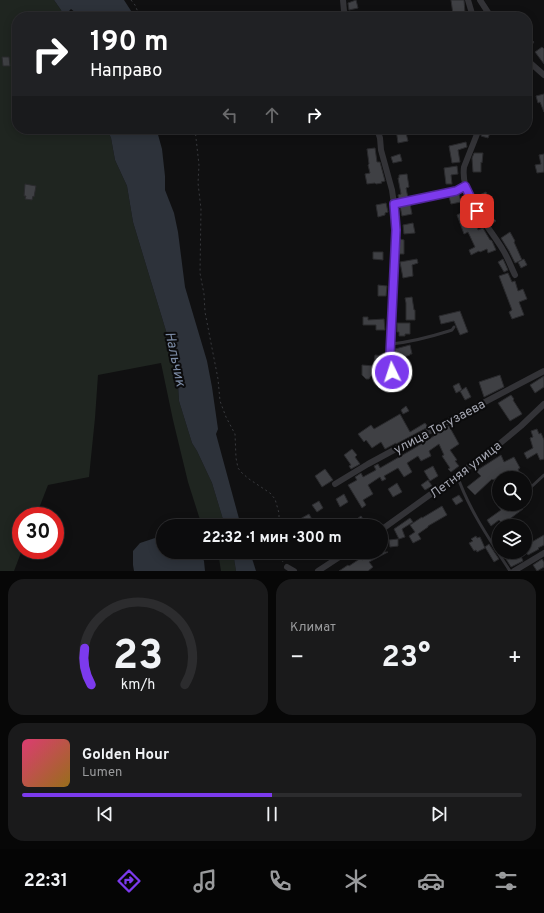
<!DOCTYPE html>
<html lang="ru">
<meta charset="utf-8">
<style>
:root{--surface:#0c0c0d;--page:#1a1a1b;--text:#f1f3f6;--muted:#9a9b9d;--line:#2c2c2e;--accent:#7c3aed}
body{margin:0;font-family:Overpass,sans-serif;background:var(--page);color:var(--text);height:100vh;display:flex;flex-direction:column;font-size:15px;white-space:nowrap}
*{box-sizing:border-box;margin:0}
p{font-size:13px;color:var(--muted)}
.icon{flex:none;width:22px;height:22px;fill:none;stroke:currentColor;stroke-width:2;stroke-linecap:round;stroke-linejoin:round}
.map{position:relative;height:571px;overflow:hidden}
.side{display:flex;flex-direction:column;gap:8px;padding:8px;background:#070707;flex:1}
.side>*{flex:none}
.guide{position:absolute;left:12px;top:12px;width:520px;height:122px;border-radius:16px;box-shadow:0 2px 10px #0003,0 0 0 1px var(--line);background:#202124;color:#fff;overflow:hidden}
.buttons{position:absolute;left:492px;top:471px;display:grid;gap:8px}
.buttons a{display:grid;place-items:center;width:40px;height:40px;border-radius:50%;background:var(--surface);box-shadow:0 2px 10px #0003,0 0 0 1px var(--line);font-size:20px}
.speed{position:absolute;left:12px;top:507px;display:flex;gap:8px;font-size:20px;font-weight:700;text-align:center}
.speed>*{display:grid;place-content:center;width:52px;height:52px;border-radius:50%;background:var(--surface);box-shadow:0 2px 10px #0003,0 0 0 1px var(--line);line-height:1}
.speed .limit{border:6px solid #d22;background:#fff;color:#111}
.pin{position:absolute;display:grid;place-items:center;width:34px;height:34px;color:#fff;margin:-17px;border-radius:8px;box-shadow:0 2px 6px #0006}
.me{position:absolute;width:44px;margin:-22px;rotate:356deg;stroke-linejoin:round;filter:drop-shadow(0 0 3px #0008)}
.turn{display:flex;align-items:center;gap:14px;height:84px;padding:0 12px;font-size:18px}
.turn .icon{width:52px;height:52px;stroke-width:2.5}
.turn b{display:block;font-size:28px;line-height:34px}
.lanes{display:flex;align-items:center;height:38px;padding:0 12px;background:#0003;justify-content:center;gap:20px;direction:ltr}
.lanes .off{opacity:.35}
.big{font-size:30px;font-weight:700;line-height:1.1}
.side .tile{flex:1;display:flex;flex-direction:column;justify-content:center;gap:6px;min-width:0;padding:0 14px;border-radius:16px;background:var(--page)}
.side .dial{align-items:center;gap:0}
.dial svg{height:104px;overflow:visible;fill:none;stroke:var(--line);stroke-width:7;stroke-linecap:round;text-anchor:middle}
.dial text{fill:var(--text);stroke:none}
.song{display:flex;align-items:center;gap:12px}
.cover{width:48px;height:48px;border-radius:6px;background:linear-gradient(135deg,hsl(340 70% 55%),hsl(40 70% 35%))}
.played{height:4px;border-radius:2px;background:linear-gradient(90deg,var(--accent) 50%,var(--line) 50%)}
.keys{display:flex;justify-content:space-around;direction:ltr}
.heat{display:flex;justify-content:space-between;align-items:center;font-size:22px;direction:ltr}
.side .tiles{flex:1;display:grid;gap:8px;grid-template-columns:1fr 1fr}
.tile:last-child{grid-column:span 2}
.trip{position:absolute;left:156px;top:519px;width:232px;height:40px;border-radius:20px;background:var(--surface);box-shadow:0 2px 10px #0003,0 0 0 1px var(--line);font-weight:700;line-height:40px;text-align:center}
.tabs{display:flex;height:64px;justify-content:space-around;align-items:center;background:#050505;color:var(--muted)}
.tabs .icon{width:28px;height:28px}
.tabs .current{color:var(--accent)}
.tabs b{font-size:18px;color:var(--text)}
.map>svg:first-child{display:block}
.green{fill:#1f2520}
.water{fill:#2d323a}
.building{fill:#3f4044;stroke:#2a2a2d}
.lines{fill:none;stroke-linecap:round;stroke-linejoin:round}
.path{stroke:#393a3e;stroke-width:1;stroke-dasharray:2 3;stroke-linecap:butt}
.lane{stroke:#333337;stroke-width:3}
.street{stroke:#333337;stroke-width:6}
.route-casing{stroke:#51269a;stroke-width:10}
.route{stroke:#7c3aed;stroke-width:7}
.labels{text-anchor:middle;stroke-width:4;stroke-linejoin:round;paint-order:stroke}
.street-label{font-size:13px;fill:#a3a5b0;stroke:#0b0b0c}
.water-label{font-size:14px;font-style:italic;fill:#7d8da7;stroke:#0b0b0c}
</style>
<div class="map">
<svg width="544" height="571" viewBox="0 0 544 571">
<rect width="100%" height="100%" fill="#101011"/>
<g class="green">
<polygon points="0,0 54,0 61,10 63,17 17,17 17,129 107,129 111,138 115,160 127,186 133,222 173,354 178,384 179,401 192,443 197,451 212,483 225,526 202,526 188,482 173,420 161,363 98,375 95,418 89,477 48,485 36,516 21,516 21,550 22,550 14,571 0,571"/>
<polygon points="218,552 233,552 236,571 221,571"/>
</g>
<g class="water">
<polygon points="54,0 124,0 135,17 81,17 71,9 69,11 69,17 63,17 61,10"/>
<polygon points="107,129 156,129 157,131 162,149 165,176 165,190 174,213 178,232 185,287 207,361 212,387 218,429 216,434 241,526 225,526 212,483 197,451 192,443 179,401 178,384 173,354 133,222 127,186 115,160 111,138"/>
<polygon points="155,538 163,538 163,552 200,552 204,561 205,571 134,571 133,565 133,551 140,543"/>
<polygon points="233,552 250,552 256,571 236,571"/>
</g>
<g class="building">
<polygon points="356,0 358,8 349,10 348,3"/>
<polygon points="451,0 464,0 465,13 453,14"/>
<polygon points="527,36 534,42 527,51"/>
<polygon points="542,47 544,49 544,64 535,52"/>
<polygon points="2,57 9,57 10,66 3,66"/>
<polygon points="544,94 544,112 540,102 538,103 536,96"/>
<polygon points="396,129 405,129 408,141 398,143"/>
<polygon points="483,131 490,133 488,138 481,136"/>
<polygon points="466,142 467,147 458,150 460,162 452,163 449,146"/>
<polygon points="375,148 377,162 380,162 385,181 381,182 382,183 376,184 375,183 367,184 365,174 370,173 368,165 369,164 367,149"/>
<polygon points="474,153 483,153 482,163 481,162 481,172 473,172 472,158"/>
<polygon points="400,154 402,161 393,163 391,157"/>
<polygon points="544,154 544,172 537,173 535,165 541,164 539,155"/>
<polygon points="457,166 458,174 451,175 452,184 446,184 444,168"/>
<polygon points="407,174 409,187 406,188 408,198 399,200 398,195 401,194 398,178 399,178 399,175"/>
<polygon points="25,184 36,186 34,197 33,196 32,200 25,199 26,196 24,196"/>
<polygon points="486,192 492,206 482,211 475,197"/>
<polygon points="459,194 461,202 451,204 449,197"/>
<polygon points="386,203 388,212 385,213 385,215 378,217 376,205"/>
<polygon points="410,204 412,214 402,216 400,206"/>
<polygon points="466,205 471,221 474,220 478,230 483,228 487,235 490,240 491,240 492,241 496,250 488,253 487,249 480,252 479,251 471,255 469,250 475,247 468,232 464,234 457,215 463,212 461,206"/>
<polygon points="485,210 496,221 491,224 484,211"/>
<polygon points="413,223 415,233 404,234 403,225"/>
<polygon points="510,232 515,241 514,242 522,260 515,263 509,251 501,238"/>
<polygon points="400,239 404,240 404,254 399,254"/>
<polygon points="373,252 383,252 383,260 373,259"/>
<polygon points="417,259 418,263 412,265 413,276 403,278 400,262"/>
<polygon points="503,259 508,270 504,272 498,262"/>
<polygon points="524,259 527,265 521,268 518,262"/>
<polygon points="508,273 512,282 515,281 518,291 523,289 527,299 519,302 524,315 512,319 509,312 512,310 499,276"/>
<polygon points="378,285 387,286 386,296 378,296"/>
<polygon points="412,297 414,310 415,310 415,320 406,320 406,303 405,298"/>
<polygon points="460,311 468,332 460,335 454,321 441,324 439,316"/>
<polygon points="363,317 368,317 368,320 384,319 385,330 376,330 376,325 363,325"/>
<polygon points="397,323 410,323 410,334 405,334 405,336 399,336 399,332 397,332"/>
<polygon points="410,345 412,354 410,354 410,355 402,358 405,368 401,370 395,353 395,349"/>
<polygon points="375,355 385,356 385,364 374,362"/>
<polygon points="362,365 375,366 375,376 371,376 369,379 366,379 362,375"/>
<polygon points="500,375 504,387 484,397 479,382"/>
<polygon points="544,376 544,387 535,393 530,385"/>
<polygon points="459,383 462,390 466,387 471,397 465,400 460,391 462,390 456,393 453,386"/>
<polygon points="511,395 514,399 513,400 522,414 510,421 498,403"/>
<polygon points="406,406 409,411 403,414 401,410"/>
<polygon points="400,414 410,432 425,423 428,427 396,444 396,443 385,449 381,442 372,448 366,440 364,442 358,434 371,425 374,429"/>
<polygon points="449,426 459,444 450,450 457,460 455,461 459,466 451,472 448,469 450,468 442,456 444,455 439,444 429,451 431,456 421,461 418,456 407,463 412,472 404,477 398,468 384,476 386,479 382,481 380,477 368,485 373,494 363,500 366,505 362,508 348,485 357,480 355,477 361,473 363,477 376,470 374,466 378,464 380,468 413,449 434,436 433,434"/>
<polygon points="537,429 539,434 541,433 544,440 544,459 540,460 537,453 527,459 524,453 533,448 530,438 533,437 531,431"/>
<polygon points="352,449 357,455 355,457 360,464 351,469 349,466 351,465 344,455"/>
<polygon points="501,455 504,462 514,457 520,468 518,469 522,478 497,478 493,480 492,479 475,495 467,487 481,476 476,471"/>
<polygon points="433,466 438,476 430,481 424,471"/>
<polygon points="325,469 333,480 322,487 315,476"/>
<polygon points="428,480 432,486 425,490 421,485"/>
<polygon points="397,483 402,492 393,497 388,489"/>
<polygon points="344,494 348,502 340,507 336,499"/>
<polygon points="459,495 463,501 456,505 452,499"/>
<polygon points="319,501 323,508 317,512 312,505"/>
<polygon points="496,504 519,504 523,509 503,524 499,520 491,526 487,520 501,510"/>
<polygon points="442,506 447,515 428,526 428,527 418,534 421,539 413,543 409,536 415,532 410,525 422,517 422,518"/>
<polygon points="309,514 314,523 307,526 304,526 300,519"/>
<polygon points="361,516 365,522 363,523 364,524 362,526 347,526"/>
<polygon points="410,518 413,522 402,529 405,537 399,539 394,529"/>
<polygon points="544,535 544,545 538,548 539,549 528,555 525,551 525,548 531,545 530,543"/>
<polygon points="476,536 477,538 480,537 485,548 477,552 476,550 474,551 469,543 473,541 471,539"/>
<polygon points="398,539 398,546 390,547 389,540"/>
<polygon points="489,544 499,559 494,562 485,547"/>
<polygon points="298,552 314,552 302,559"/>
<polygon points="373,552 388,552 369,562 373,567 368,571 339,571 348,565 349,566 361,558 362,560 374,553"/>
<polygon points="509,552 511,552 516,559 521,556 523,561 511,567 504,556"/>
<polygon points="542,559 544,562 544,567 537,571 533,565"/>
</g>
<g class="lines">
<g class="path">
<polyline points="131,0 135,5 140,17"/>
<polyline points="195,129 199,165 198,183 201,209 200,273 204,294 205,312 218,379 220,401 226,417 235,434 236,458 238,468 242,473 249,479 270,493 275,499 279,513 279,526"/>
<polyline points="279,552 281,559 283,562"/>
</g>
<g class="lane">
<polyline points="394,204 456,191 465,186"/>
<path d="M391,344C411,342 430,337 449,331L452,330L454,327"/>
<path d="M457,475C469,510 490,540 510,571"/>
<polyline points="530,488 544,475"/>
</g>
<g class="street">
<polyline points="343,0 344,11 346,17"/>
<polyline points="468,0 473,17"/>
<polyline points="480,0 491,17"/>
<polyline points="527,60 544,75"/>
<polyline points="377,129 380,138 381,150 392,190 394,204 396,230 390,354 392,372"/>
<path d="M479,129L464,167C460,197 489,226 503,250C508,258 511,267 515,275"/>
<polyline points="335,484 368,464 405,444 544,371"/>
<polyline points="381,530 492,450 521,426 544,404"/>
<polyline points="287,567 294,571"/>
<polyline points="318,571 347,552"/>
<polyline points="514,571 544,553"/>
</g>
</g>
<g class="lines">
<defs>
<polyline id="route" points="392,372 390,354 396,230 394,204 456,191 465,186 477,211"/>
</defs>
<use href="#route" class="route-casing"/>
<use href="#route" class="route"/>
</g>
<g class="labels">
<g class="street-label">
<text transform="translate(439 426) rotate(-28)" y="5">улица Тогузаева</text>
<text transform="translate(465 469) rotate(-37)" y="5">Летняя улица</text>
</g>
<g class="water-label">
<text transform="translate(176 359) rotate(78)" y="5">Нальчик</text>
</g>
</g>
</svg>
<div class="buttons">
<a><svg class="icon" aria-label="search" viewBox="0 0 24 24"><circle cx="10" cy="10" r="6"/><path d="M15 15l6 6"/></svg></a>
<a><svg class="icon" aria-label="layers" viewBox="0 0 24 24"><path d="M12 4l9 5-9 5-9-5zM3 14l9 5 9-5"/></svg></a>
</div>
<div class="speed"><div class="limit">30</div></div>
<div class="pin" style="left:477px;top:211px;background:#d93025"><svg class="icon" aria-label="arrive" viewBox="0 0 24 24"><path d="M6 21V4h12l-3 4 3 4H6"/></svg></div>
<svg class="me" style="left:392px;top:372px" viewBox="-20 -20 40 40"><circle r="17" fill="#7c3aed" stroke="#fff" stroke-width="3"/><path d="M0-11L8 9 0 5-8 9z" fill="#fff"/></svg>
<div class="trip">22:32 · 1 мин · 300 m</div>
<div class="guide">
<div class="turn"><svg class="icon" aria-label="right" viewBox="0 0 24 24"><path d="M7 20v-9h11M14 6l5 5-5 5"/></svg><div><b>190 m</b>Направо</div></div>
<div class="lanes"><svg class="icon off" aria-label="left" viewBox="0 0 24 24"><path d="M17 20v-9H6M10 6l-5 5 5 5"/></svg><svg class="icon off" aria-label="ahead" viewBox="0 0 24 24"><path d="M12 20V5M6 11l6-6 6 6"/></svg><svg class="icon" aria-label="right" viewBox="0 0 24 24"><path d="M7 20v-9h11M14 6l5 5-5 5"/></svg></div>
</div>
</div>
<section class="side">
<div class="tiles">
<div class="tile dial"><svg viewBox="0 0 100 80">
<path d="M14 69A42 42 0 1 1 86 69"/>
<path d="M14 69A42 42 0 0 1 9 41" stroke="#7c3aed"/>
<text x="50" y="56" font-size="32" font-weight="700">23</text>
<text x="50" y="72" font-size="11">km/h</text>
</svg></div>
<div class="tile"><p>Климат</p>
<div class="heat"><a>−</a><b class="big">23°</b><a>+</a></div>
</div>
<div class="tile">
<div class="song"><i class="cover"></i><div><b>Golden Hour</b><p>Lumen</p></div></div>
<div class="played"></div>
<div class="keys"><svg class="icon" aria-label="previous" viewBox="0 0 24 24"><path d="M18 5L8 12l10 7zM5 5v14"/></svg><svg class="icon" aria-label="pause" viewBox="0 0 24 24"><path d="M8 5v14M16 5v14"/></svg><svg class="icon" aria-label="next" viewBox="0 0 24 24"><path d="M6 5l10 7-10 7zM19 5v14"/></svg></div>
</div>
</div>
</section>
<nav class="tabs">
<b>22:31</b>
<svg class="icon current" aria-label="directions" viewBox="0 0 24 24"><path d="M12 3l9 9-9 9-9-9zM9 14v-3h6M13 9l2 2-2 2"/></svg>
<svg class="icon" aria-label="music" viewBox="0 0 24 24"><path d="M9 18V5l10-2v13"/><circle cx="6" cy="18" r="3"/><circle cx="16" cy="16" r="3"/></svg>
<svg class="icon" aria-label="phone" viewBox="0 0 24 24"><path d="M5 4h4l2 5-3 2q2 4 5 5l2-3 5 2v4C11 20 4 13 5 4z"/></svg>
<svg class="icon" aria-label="climate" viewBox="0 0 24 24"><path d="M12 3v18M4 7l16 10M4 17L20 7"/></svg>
<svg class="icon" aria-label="car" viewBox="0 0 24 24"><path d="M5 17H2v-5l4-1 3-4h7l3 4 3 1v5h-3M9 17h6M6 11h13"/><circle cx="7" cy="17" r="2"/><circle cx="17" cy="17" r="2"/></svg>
<svg class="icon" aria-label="filters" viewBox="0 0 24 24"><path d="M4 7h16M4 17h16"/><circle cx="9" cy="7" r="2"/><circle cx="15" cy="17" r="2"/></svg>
</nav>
